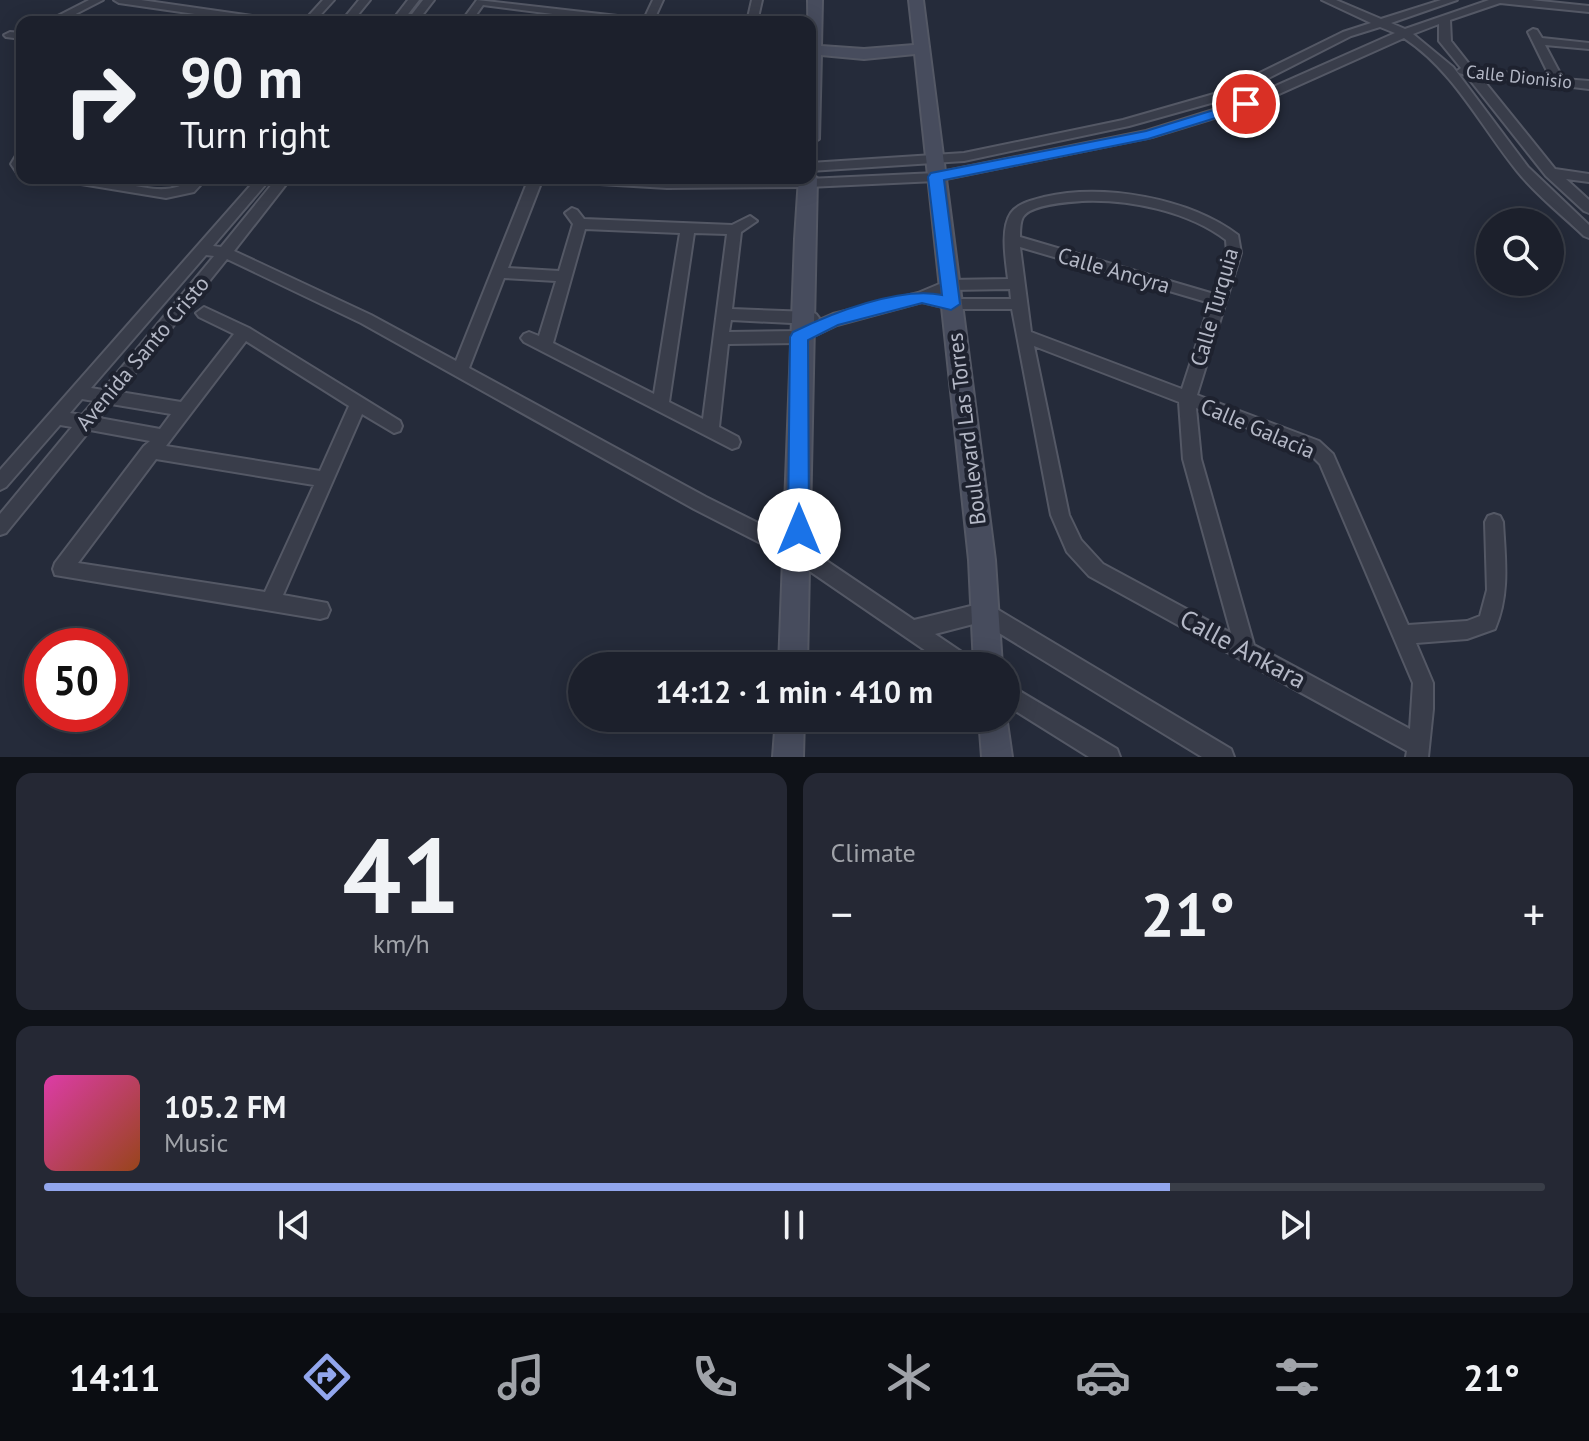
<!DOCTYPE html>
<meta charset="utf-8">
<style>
:root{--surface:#1c202c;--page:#252834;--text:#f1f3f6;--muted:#a0a3a9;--line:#3a3e48;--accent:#92a6ed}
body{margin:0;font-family:"PT Sans",sans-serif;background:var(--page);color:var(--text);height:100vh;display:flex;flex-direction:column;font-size:30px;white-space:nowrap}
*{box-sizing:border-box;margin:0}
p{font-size:26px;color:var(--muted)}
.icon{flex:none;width:44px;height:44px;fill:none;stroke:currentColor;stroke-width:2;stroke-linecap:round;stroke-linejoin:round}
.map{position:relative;height:757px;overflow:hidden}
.side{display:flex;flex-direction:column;gap:16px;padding:16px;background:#0f1218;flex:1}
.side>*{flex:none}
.banner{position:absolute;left:16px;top:16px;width:800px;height:168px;border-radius:16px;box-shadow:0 4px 20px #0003,0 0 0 2px var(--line);background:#1c202c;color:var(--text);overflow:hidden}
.fabs{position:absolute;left:1476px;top:208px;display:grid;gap:16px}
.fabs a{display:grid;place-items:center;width:88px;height:88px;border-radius:50%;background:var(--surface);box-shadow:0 4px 20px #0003,0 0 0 2px var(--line);font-size:40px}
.speed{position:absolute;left:24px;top:628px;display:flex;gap:16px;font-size:40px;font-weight:700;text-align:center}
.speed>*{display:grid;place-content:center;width:104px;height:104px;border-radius:50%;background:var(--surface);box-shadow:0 4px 20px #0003,0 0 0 2px var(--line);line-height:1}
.speed .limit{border:12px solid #d22;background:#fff;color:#111}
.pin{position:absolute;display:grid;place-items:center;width:68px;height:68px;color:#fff;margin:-34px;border:4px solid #fff;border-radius:50%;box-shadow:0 2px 8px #0007}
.me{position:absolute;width:88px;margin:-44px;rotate:0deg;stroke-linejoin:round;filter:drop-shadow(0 0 6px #0008)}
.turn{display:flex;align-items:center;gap:28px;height:168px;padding:0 32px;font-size:36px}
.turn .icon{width:104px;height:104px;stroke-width:2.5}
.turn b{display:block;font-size:56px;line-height:68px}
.big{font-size:60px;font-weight:700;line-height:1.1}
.side .widget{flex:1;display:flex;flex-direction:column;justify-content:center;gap:12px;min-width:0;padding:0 28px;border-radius:16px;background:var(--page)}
.side .dial{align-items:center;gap:0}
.dial b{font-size:104px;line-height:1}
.song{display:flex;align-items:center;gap:24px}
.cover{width:96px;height:96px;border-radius:12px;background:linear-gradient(135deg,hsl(320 70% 55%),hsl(20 70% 35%))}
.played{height:8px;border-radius:4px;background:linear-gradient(90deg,var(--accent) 75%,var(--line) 75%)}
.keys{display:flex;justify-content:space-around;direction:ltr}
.heat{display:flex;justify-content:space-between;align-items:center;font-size:44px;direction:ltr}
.side .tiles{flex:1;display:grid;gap:16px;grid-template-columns:1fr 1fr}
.widget:last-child{grid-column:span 2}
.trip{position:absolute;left:568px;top:652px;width:452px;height:80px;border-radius:40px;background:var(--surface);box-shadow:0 4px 20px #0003,0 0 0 2px var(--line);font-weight:700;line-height:80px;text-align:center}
.menu{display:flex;height:128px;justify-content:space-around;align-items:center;background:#0b0d12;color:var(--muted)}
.menu .icon{width:56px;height:56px}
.menu .active{color:var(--accent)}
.menu b{font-size:36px;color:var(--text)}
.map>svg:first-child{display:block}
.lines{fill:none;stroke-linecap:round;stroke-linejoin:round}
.minor-casing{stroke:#545865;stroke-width:4}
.secondary-casing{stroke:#545865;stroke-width:4}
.minor{fill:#393d4a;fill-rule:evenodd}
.secondary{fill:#474c5d;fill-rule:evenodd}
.route{fill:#1a73e8;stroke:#114b97;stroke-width:2}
.labels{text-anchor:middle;stroke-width:8;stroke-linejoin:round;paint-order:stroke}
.far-street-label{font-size:18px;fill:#b4b8c6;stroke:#1e222f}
.street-label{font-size:22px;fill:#b4b8c6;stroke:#1e222f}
.near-street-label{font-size:26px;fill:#b4b8c6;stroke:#1e222f}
</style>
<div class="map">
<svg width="1589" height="757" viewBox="0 0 1589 757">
<rect width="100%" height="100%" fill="#252b3a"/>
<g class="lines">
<defs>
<g id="minor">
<polygon points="89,0 103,0 60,22 46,22"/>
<polygon points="114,0 141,0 273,19 278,22 250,22 119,3"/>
<polygon points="323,0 334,0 314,22 303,22"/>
<polygon points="359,0 370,0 352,22 341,22"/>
<polygon points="408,0 419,0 402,22 391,22"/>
<polygon points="423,0 434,0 417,22 406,22"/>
<polygon points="477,0 644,19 653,0 663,0 653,22 615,22 483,5 471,22 461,22"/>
<polygon points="752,0 762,0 757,22 747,22"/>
<path d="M1322,0H1336L1381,19L1441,0H1457L1391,23L1405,29L1489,0H1531L1589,6V12L1500,3L1450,20L1451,41L1473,69L1550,77L1528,32L1533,29L1537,30L1542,38L1589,43V49L1545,45L1563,79L1589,81V89L1480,76L1555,169L1589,174V182L1566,179L1589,200V213L1584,211L1546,176L1466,75L1459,73L1457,71L1461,68L1439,41V24L1413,34L1453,67L1528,167L1589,225V238L1584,236C1562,215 1536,195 1517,171C1480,125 1454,71 1404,38L1250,107L1152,137L936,181L808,187L667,188L566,182L559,178L808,179L936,173L1146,131L1242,101L1395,33L1380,27L1351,36L1229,98L1129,126L964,161L810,171V163L964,153L1123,120L1221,92L1343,32L1371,23Z"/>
<polygon points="10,32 22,33 22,39 6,37 4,35"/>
<polygon points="22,153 22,174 17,173 11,164 17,154"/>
<path d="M62,178C73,178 84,177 94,178C124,180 168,202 192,178H207L194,192L166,198L69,182Z"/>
<path d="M257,178H271L213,246L221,247L277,178H291L234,251L371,315L456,361L529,178H543L508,268L559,271L573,224L565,213L572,208L577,210L584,219L732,225L750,216L757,221L741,232L732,309L811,312L816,314L819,318L817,321L833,314L918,293L949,280L1008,279C1006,261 1000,229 1011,213C1018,203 1033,200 1044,197C1103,183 1189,198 1238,235L1241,253L1197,395L1319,441L1333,454L1408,625L1467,621L1480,616L1487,590L1485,522L1488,516L1494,514L1500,516L1503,522C1505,559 1510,594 1495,629L1467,639L1416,643L1433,683V709L1428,757H1406L1407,751L1089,576L1067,552L1051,515L1012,309H951L922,302L837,325L799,343L728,344L719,427L738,437L740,442L738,447L732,449L524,342L521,338L524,334L529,332L539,336L556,281L504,278L469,368L706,497L806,547L914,620L983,603L990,605L1231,749L1234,757H1202L981,622L935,634L972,659L975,666H948L792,559L694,509L361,323L227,259L120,392L181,402L234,334L199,317L196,313L204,307L249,328L400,421L402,426L400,431L394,433L362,414L283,595L327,603L330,610L327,617L320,619L55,575L53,569L55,563L144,446L150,441L90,430L6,533L0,535V514L72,427L60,425L6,487L0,490V470ZM1082,201C1129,199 1188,211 1226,240L1227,253L1214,294L1020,237C1020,232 1020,222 1023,217C1031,204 1068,202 1082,201ZM585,229L680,233L654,394L553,343ZM694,233L727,234L703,419L669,402ZM1020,247L1210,303L1182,389L1031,332ZM206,255L214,256L103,390L91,388ZM1010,289L1011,299H951L939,296L951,290ZM731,320L811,324L814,323L797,331L729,332ZM246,341L349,406L320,471L166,446ZM1034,346L1179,402L1183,459L1231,633L1103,564L1081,540L1069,515ZM82,399L94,401L82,415L70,413ZM111,404L171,414L160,429L99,418ZM1196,408L1307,451L1320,464L1413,683L1410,729L1254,645L1201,459ZM156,459L314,485L265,592L78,563Z"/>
<polygon points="1006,683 1117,749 1120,757 1089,757 1006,705"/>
</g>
<g id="secondary">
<polygon points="808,0 822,0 821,46 864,49 914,45 909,0 923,0 995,560 1002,666 974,666 969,560 915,54 864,59 821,55 819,139 810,144"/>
<polygon points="810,173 817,178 807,666 779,666 795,239 799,178 810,178"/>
<polygon points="1006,715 1012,757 982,757 979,718 1006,718"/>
<polygon points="776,718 804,718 803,757 773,757"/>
</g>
</defs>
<use href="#minor" class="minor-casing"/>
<use href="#secondary" class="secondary-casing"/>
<use href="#minor" class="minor"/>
<use href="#secondary" class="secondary"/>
</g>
<path class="route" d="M1246,100L1251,101V107L1148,139L944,180L960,304L951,310L922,303L838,325L808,340L809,530L806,537L799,540L791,537L788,530L790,337L793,332C832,313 900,286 942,295L928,177L931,173L1146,131Z"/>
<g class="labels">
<g class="far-street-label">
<text transform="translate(1519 77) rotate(6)" y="6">Calle Dionisio</text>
</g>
<g class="street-label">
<text transform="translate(1114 270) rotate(16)" y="8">Calle Ancyra</text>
<text transform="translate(1214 307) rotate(-74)" y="8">Calle Turquia</text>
<text transform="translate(142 353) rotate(-50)" y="8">Avenida Santo Cristo</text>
<text transform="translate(1258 428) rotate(23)" y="8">Calle Galacia</text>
<text transform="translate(966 429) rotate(-97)" y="8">Boulevard Las Torres</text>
</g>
<g class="near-street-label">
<text transform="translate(1243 649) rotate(28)" y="9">Calle Ankara</text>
</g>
</g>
</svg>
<div class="fabs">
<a><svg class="icon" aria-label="search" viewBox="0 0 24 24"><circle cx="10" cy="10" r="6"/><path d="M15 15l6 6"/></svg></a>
</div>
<div class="speed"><div class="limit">50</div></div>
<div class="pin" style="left:1246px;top:104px;background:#d93025"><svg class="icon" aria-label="arrive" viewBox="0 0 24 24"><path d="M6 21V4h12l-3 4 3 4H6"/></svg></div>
<svg class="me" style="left:799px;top:530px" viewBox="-20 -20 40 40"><circle r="19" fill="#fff"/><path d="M0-13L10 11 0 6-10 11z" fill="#1a73e8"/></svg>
<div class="trip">14:12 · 1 min · 410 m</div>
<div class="banner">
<div class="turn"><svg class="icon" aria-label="right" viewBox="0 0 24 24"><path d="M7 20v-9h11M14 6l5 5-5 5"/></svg><div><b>90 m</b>Turn right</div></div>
</div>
</div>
<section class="side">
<div class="tiles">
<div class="widget dial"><b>41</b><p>km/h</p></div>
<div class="widget"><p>Climate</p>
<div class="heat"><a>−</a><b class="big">21°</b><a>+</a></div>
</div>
<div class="widget">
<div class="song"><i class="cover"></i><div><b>105.2 FM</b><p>Music</p></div></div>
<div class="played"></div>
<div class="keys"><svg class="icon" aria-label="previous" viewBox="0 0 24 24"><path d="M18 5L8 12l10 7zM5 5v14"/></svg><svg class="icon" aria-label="pause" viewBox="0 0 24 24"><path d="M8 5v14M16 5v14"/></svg><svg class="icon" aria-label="next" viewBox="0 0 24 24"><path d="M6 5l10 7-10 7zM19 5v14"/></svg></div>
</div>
</div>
</section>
<nav class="menu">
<b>14:11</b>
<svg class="icon active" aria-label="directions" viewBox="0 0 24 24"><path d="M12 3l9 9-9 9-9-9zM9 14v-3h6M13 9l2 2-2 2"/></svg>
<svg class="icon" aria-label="music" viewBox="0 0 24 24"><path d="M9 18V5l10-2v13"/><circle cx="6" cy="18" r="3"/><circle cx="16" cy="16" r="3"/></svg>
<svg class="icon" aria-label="phone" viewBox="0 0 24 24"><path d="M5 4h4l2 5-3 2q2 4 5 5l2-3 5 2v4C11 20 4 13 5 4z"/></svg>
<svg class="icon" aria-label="climate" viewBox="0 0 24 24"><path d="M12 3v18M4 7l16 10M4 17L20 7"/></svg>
<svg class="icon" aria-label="car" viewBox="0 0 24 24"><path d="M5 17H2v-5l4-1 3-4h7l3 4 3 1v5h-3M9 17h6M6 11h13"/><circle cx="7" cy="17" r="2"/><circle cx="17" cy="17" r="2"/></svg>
<svg class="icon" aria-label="filters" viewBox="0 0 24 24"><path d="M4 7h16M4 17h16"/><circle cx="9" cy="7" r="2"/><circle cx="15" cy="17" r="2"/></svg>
<b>21°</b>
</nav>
